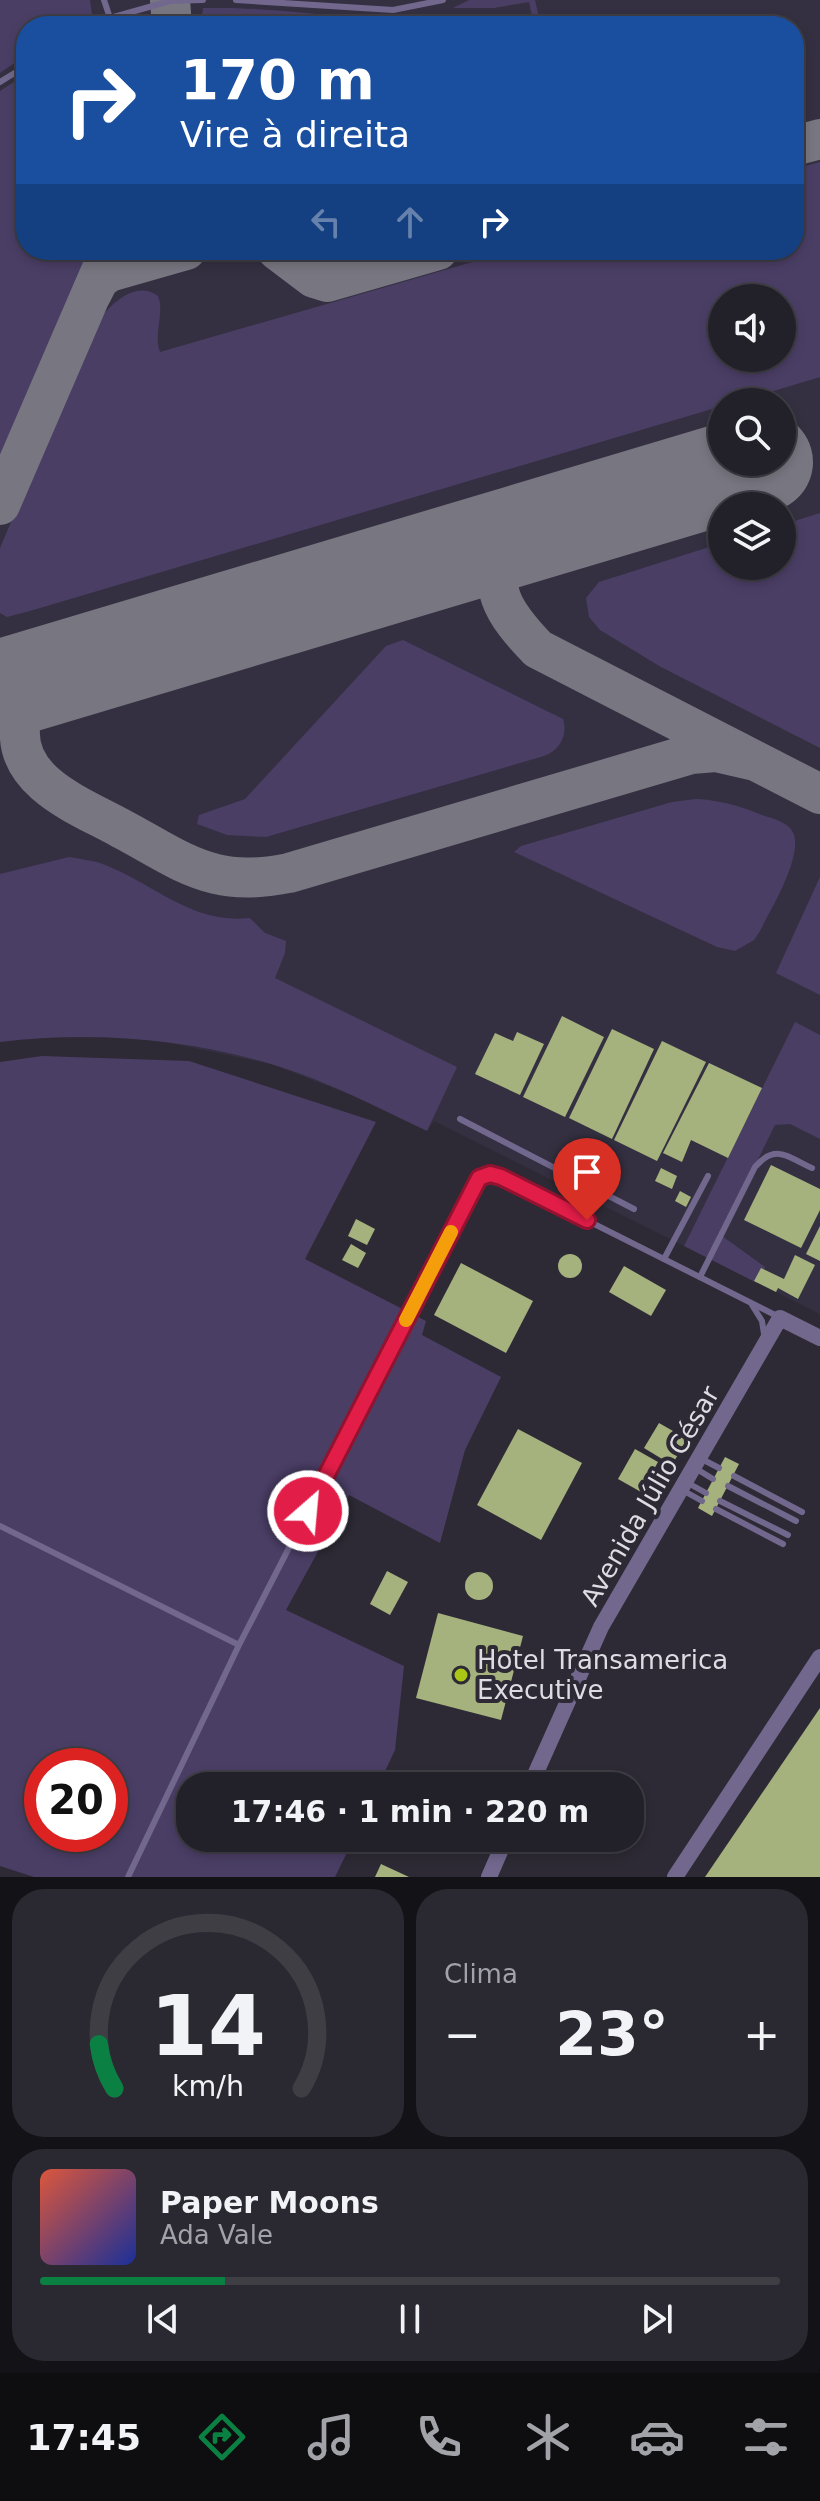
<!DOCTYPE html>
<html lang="pt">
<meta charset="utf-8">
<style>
:root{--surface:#222028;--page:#2a2830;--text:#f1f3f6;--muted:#a2a3a8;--line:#3f3e45;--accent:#0b8043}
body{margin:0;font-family:"DejaVu Sans",sans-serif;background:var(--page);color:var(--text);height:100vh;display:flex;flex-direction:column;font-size:30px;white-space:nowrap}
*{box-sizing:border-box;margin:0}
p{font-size:26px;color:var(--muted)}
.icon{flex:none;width:44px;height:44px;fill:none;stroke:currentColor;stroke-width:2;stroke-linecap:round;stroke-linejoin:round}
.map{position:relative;height:1877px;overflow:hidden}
.panel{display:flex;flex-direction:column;gap:12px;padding:12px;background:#131216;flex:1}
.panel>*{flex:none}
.banner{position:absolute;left:16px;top:16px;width:788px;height:244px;border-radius:32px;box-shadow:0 4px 12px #0003,0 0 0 2px var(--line);background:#1a4fa0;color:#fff;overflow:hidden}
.tools{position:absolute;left:708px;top:284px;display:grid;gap:16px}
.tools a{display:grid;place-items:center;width:88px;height:88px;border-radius:50%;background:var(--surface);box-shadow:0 4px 12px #0003,0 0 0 2px var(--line);font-size:40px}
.speed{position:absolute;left:24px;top:1748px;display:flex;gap:16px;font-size:40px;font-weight:700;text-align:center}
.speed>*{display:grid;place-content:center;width:104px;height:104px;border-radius:50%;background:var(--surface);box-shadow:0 4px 12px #0003,0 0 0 2px var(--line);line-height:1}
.speed .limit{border:12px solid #d22;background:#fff;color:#111}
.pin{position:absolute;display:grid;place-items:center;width:68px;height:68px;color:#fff;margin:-82px -34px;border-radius:50% 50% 50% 0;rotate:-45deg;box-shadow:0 0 8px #0007}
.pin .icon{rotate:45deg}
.me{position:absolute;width:88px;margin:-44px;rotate:27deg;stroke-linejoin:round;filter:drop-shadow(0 0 6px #0008)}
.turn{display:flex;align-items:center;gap:28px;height:168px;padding:0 32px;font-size:36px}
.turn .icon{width:104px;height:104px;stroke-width:2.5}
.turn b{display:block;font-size:56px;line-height:68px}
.lanes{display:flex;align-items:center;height:76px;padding:0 32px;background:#0003;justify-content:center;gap:40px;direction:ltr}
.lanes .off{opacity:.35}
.big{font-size:60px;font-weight:600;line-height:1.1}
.panel .tile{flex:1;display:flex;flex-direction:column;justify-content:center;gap:12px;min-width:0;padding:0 28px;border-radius:32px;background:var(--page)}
.panel .dial{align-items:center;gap:0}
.dial svg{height:208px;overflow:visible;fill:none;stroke:var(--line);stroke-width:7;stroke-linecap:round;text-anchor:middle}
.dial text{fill:var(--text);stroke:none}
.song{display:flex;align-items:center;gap:24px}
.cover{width:96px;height:96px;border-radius:12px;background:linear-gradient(135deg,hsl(10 70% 55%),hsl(230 70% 35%))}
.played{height:8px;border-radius:4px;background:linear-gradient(90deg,var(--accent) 25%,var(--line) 25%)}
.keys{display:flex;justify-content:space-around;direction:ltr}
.heat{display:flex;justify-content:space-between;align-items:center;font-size:44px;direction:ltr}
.panel .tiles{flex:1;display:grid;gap:12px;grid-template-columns:1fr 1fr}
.tile:last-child{grid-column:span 2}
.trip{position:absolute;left:176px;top:1772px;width:468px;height:80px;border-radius:32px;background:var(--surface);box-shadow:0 4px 12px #0003,0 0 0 2px var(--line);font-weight:600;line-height:80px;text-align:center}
.menu{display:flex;height:128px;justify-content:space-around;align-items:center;background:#0e0d10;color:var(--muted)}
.menu .icon{width:56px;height:56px}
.menu .selected{color:var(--accent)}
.menu b{font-size:36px;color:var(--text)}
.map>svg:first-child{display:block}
.built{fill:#343041;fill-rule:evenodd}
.green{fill:#4a3e65;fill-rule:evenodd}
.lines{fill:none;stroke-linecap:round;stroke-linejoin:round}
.taxiway{stroke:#787680;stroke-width:40}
.runway{stroke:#787680;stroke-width:100}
.building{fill:#a5b27e}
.service{stroke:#72688e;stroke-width:6}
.tertiary{stroke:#72688e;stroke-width:16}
.route-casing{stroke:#92132f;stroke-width:20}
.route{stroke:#e11d48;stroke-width:14}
.slow{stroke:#f59e0b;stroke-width:14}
.poi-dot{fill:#abc716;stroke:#2d2a35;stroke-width:3}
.labels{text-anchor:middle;stroke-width:8;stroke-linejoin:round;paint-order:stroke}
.street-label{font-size:26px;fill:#dddce3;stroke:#2d2a35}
.poi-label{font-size:26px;fill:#dddce3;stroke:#2d2a35;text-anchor:start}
</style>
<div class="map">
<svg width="820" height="1877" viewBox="0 0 820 1877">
<rect width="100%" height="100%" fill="#2d2a35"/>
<path class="built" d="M0,0H820V1314L434,1121L427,1131L351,1095L271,1064L146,1038L41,1037L0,1042ZM26,26H794V250H26ZM722,298H782V358H722ZM722,402H782V462H722ZM722,506H782V566H722Z"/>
<g class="green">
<polygon points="0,0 90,0 92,14 79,26 26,26 26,55 0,73"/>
<path d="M469,0H535L541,26H201L203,8H208C309,6 436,37 532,16L529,2L494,8H453Z"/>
<polygon points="26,74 26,250 94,250 0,465 0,91"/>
<path d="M820,162V377L737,402H722V406L30,611L7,617L0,613V548L93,328C106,309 133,278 158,296C165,313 153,333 160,352L514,250H794V169ZM722,298H782V358H722Z"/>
<polygon points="820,513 820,748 661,667 600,630 589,617 586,598 599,582 722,543 722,566 782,566 782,525"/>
<path d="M403,640L563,719C568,735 560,750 544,756L266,837L227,835L197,824L199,815L245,799L386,646Z"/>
<path d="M696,799C720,800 740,806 762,815C771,818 783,821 790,828C809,848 770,910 760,931L754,940L735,951L717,947L514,852L521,846L672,802Z"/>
<path d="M69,857C79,859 90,860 100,863C151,881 191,925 250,918L265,933L286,941L285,953L275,978L457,1067L427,1131C377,1107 325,1080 271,1064C184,1038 90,1031 0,1042V874Z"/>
<polygon points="820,877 820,995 776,973"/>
<polygon points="795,1022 820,1035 820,1139 790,1124 775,1125 727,1222 722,1236 765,1267 757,1283 684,1246"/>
<path d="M42,1056L189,1061L376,1122L305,1259L426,1321L422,1335L501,1377L465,1450L440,1543L349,1495L286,1610L404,1666L395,1750L378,1786H190V1838H354L335,1877H34L0,1866V1062ZM42,1766H110V1834H42Z"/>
</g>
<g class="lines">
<g class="taxiway">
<polyline points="170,0 172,26"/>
<polyline points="794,146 820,139"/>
<polyline points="277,250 314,278 327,282 438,250"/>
<polyline points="92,293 99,279 109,272 186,250"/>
<polyline points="0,505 110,250"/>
<path d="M509,538C483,585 504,614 538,649L820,794"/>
<path d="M68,670C45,683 22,700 20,729C16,784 83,807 122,829C153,845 182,866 216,874C240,880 264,878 289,873L691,754L716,752L751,760"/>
</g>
<polyline class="runway" points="0,690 763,462"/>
</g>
<g class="building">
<polygon points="562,1016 604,1037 565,1117 523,1097"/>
<polygon points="612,1029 654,1049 612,1139 569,1118"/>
<polygon points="517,1032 544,1044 520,1095 475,1074 495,1033 513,1041"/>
<polygon points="662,1041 706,1062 657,1161 614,1140"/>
<polygon points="709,1063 762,1088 728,1158 691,1140 682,1162 663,1153"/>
<polygon points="771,1165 820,1189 820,1210 801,1248 744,1220"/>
<polygon points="661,1168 677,1176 672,1189 655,1181"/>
<polygon points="680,1191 691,1197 686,1207 675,1201"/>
<polygon points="356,1219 375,1229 367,1245 348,1236"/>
<polygon points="820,1226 820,1261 806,1254"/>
<polygon points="351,1244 366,1253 358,1268 342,1260"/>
<circle cx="570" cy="1266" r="12"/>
<polygon points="795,1255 815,1265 798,1299 778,1288 776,1292 754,1281 761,1268 784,1279"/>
<polygon points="461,1263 533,1301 506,1353 434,1315"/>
<polygon points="624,1266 666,1290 651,1316 609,1292"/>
<polygon points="659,1423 687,1439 672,1465 644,1448"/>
<polygon points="518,1429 582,1463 541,1540 477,1505"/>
<polygon points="635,1449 658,1462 641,1492 618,1479"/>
<polygon points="725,1457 739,1464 712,1516 698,1508"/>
<polygon points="387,1571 408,1582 390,1615 370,1604"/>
<circle cx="479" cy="1586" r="14"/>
<polygon points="438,1613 523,1636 501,1720 416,1698"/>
<polygon points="820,1708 820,1877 705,1877"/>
<polygon points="381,1864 409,1877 375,1877"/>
</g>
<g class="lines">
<g class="service">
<polyline points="104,0 110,18 170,1 203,0"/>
<polyline points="236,0 393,10 443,0"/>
<polyline points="96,26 110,18"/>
<polyline points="0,82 26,66"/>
<polyline points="460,1119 634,1209"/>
<polyline points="587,1220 601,1193"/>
<polyline points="664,1259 708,1176"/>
<path d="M700,1277L755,1167C776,1143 787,1157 812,1168"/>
<polyline points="752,1305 762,1321 764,1334"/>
<polyline points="700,1458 719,1468"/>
<polyline points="695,1468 713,1479"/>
<polyline points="734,1476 802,1512"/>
<polyline points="688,1483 706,1493"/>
<polyline points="728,1486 796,1521"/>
<polyline points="684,1491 702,1501"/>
<polyline points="720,1501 788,1535"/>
<polyline points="716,1509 783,1544"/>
<polyline points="0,1526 239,1645"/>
<polyline points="128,1877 239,1645 479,1178 490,1174 501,1177 779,1317"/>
</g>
<g class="tertiary">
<polyline points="530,1786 601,1627 780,1318 820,1338"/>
<polyline points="489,1877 506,1838"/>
<polyline points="675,1877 820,1657"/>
</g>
</g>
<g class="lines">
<defs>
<polyline id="route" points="308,1511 479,1178 490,1174 501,1177 587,1220"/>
</defs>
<use href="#route" class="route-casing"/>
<use href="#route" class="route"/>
<polyline class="slow" points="406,1320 451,1232"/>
</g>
<circle class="poi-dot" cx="461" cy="1675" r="8"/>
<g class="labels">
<g class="street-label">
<text transform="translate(650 1496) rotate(-60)" y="9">Avenida Júlio César</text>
</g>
<g class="poi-label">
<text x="477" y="1669">Hotel Transamerica<tspan x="477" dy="30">Executive</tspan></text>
</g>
</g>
</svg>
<div class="tools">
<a><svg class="icon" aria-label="sound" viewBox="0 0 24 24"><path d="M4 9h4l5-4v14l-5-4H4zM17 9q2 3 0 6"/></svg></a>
<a><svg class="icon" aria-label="search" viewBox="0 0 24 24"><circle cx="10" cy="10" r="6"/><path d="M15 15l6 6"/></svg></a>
<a><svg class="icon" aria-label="layers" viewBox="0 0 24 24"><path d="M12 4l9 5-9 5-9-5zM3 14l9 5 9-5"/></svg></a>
</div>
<div class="speed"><div class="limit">20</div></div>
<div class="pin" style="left:587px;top:1220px;background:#d93025"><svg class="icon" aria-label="arrive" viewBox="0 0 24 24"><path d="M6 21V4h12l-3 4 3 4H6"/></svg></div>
<svg class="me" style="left:308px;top:1511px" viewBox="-20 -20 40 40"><circle r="17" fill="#e11d48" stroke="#fff" stroke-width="3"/><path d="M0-11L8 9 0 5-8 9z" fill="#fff"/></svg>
<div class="trip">17:46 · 1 min · 220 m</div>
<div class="banner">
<div class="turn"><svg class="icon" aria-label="right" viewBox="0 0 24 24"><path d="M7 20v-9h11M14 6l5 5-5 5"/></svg><div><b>170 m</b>Vire à direita</div></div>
<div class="lanes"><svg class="icon off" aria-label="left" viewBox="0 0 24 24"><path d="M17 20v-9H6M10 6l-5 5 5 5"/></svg><svg class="icon off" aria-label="ahead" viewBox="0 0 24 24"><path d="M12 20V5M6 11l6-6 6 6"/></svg><svg class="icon" aria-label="right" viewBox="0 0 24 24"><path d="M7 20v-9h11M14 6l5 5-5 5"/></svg></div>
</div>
</div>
<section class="panel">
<div class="tiles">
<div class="tile dial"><svg viewBox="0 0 100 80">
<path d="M14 69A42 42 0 1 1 86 69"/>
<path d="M14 69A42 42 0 0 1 8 52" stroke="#0b8043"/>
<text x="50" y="56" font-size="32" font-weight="700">14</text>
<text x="50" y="72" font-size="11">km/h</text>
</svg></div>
<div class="tile"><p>Clima</p>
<div class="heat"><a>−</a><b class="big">23°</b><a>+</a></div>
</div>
<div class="tile">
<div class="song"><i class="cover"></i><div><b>Paper Moons</b><p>Ada Vale</p></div></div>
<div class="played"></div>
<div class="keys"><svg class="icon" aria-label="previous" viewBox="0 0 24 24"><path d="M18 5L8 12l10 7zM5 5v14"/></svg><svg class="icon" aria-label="pause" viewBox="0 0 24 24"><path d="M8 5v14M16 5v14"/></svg><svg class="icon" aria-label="next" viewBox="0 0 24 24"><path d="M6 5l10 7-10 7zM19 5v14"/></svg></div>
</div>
</div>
</section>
<nav class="menu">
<b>17:45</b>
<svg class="icon selected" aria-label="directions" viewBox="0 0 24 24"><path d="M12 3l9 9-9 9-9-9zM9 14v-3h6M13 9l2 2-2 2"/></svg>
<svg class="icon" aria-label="music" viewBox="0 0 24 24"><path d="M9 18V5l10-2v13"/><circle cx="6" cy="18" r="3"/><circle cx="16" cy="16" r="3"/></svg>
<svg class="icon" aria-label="phone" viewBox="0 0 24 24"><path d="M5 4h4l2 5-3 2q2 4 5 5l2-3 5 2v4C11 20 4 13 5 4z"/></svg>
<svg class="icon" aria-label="climate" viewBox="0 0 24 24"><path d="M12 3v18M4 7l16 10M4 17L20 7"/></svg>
<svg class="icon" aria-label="car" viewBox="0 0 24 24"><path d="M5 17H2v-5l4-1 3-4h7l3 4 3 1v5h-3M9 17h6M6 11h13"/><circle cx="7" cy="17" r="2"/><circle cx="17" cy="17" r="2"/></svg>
<svg class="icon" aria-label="filters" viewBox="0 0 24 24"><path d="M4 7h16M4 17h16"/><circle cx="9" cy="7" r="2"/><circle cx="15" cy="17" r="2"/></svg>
</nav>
